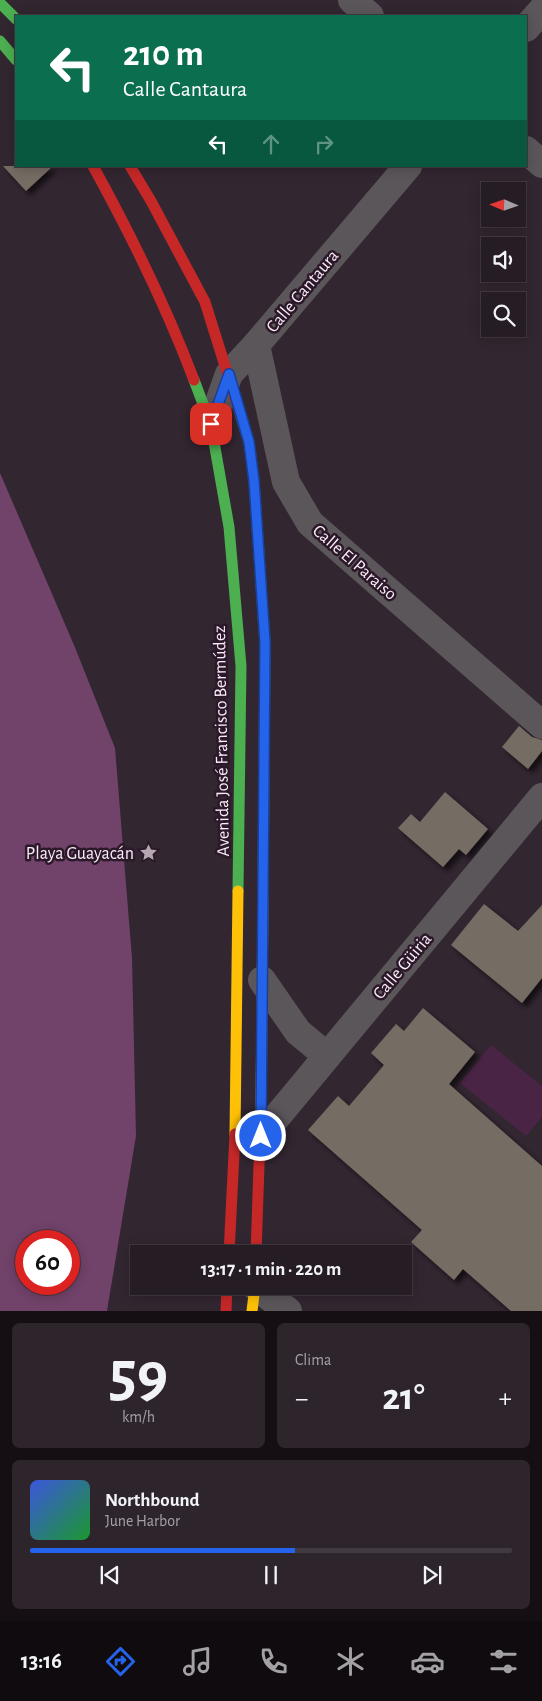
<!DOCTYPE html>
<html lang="es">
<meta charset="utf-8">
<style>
:root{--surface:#261c24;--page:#2e252c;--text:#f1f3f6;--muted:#a4a1a6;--line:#423a41;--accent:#2563eb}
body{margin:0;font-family:"Alegreya Sans",sans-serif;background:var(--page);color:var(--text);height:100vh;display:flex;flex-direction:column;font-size:19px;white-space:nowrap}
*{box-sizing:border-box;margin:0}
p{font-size:16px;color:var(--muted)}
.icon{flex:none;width:28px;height:28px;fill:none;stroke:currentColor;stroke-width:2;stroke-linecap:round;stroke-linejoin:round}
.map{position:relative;height:1311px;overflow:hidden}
.details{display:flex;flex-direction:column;gap:12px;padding:12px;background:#150f14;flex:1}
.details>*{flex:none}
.banner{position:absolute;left:15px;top:15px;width:512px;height:152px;border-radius:0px;box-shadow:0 2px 12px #0003,0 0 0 1px var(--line);background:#0b6e4f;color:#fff;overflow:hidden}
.needle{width:32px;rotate:272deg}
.tools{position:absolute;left:481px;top:182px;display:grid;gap:10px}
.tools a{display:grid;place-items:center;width:45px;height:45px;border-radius:0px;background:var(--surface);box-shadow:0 2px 12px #0003,0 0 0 1px var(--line);font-size:25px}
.speed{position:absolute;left:15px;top:1230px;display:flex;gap:10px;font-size:25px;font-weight:700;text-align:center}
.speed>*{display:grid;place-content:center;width:65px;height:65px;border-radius:50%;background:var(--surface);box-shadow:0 2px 12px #0003,0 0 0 1px var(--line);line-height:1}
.speed .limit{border:8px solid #d22;background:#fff;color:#111}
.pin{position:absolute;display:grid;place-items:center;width:42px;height:42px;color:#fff;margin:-21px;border-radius:10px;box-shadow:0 2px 8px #0006}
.me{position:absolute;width:55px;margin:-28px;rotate:0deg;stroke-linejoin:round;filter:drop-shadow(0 0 4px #0008)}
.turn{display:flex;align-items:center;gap:18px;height:105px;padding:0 25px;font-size:22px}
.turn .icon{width:65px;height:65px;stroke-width:2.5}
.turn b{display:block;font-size:35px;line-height:42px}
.lanes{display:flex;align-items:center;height:48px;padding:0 25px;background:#0003;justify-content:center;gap:25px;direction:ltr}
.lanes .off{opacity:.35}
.big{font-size:38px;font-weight:600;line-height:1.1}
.details .tile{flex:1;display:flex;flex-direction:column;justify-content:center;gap:8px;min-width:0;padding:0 18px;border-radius:8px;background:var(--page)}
.details .dial{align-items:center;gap:0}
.dial b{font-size:65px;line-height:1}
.song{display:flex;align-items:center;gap:15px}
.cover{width:60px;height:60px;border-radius:8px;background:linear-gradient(135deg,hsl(230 70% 55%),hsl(130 70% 35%))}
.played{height:5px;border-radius:2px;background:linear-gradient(90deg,var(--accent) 55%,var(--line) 55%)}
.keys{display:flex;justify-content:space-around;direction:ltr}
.heat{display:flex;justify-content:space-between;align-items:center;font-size:28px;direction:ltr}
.details .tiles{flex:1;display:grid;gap:12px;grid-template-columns:1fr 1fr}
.tile:last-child{grid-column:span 2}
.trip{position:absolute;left:130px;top:1245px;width:282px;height:50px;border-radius:0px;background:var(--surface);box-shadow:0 2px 12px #0003,0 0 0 1px var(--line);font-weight:600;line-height:50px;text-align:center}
.dock{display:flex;height:80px;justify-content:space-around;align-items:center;background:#0f0b0e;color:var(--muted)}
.dock .icon{width:35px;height:35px}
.dock .current{color:var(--accent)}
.dock b{font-size:22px;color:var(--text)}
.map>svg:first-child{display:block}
.green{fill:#492445}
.water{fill:#71426a;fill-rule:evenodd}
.building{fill:#756c63;filter:url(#shadow)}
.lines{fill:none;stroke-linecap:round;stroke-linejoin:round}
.street{stroke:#5b565a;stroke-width:28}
.fast{stroke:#4caf50;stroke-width:11}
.slow{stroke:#ffc107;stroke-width:11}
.jam{stroke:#c62828;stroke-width:11}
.route-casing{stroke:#184099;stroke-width:12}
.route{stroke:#2563eb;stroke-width:9}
.labels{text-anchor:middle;stroke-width:5;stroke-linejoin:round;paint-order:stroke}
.street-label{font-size:18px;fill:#faecf8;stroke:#2b1829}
.poi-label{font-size:18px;fill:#faecf8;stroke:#2b1829;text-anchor:end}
</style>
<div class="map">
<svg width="542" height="1311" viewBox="0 0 542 1311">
<defs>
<filter id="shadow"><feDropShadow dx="4.5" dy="4.5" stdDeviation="2.5" flood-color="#0009"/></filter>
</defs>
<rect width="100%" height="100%" fill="#322630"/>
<polygon class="green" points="491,1045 542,1086 542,1117 526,1136 460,1083"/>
<path class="water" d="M0,473L74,645L115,748L132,958L136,1136L107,1311H0ZM26,1241H69V1284H26Z"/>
<g class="building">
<polygon points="3,166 53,166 26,191"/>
<polygon points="519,726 532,737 542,740 542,751 528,769 502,747"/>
<polygon points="445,792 488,829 466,855 459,849 443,867 398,828 411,814 420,822"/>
<polygon points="484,904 518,931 542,905 542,978 522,1003 451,945"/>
<polygon points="423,1008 475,1052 449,1084 542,1166 542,1311 511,1311 463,1269 454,1280 411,1242 422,1230 308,1130 338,1096 349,1106 384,1065 371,1053 396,1024 404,1031"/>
</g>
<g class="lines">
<g class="street">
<polyline points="352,0 370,16"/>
<polyline points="526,28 542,10"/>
<polyline points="526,150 542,164"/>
<polyline points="256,345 286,482 310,523 542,725"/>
<polyline points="211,425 229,374 256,345 408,166"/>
<polyline points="262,980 298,1032 327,1056"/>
<polyline points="261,1136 542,797"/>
<polyline points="255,1286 288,1311"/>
</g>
<g class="fast">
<polyline points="0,3 16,19"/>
<polyline points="0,41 16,60"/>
<polyline points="194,380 211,425 229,527 241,666 238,891"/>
<polyline points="241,417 249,442 254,481 265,643 263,903"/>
</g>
<g class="slow">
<polyline points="261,1106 263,903"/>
<polyline points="235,1134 238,891"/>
<polyline points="252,1311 255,1286"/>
</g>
<g class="jam">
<path d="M93,166C131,235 166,306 194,380"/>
<polyline points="130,166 151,201 205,302 241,417"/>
<polyline points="229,1254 235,1134"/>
<polyline points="256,1254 261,1106"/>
<polyline points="226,1311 227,1286"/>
</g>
</g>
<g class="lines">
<defs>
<polyline id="route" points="211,424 229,374 249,442 254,481 265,642 261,1136"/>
</defs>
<use href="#route" class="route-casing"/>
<use href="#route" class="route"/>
</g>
<defs>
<symbol id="sight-bare" viewBox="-9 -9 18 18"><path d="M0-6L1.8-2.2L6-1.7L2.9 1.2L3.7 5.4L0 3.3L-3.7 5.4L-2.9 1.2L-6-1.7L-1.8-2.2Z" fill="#b4a7b2" stroke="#2b1829" stroke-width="2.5" paint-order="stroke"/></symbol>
</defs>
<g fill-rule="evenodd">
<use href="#sight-bare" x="136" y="840" width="25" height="25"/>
</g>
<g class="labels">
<g class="street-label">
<text transform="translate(302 291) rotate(-50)" y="6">Calle Cantaura</text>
<text transform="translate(355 562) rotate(41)" y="6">Calle El Paraiso</text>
<text transform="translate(221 741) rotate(-91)" y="6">Avenida José Francisco Bermúdez</text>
<text transform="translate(402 966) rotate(-50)" y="6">Calle Güiria</text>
</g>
<g class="poi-label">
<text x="134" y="859">Playa Guayacán</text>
</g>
</g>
</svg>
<div class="tools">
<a><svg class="needle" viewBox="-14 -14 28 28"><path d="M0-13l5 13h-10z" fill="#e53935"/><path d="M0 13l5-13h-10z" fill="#a4a1a6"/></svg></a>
<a><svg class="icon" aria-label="sound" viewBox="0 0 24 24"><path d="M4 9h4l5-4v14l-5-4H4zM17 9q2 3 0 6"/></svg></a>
<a><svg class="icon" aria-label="search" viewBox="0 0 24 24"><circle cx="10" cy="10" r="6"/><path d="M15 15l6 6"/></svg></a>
</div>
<div class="speed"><div class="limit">60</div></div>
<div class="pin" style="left:211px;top:424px;background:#d93025"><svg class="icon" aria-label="arrive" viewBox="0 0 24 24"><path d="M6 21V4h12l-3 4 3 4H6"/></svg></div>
<svg class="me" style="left:261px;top:1136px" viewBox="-20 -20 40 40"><circle r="17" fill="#2563eb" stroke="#fff" stroke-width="3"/><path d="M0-11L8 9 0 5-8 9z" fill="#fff"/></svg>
<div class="trip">13:17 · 1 min · 220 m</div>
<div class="banner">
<div class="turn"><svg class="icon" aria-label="left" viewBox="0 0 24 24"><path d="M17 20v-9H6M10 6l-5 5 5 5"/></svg><div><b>210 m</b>Calle Cantaura</div></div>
<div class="lanes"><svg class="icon" aria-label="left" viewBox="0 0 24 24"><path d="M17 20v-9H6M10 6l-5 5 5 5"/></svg><svg class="icon off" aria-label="ahead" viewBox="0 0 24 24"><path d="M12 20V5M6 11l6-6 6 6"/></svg><svg class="icon off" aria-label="right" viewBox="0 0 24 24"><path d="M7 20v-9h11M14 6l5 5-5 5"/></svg></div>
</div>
</div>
<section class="details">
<div class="tiles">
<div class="tile dial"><b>59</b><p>km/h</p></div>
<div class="tile"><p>Clima</p>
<div class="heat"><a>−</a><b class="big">21°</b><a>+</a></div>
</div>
<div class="tile">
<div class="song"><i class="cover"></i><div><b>Northbound</b><p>June Harbor</p></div></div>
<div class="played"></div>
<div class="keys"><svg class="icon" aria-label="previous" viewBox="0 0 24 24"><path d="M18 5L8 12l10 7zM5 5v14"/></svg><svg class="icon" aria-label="pause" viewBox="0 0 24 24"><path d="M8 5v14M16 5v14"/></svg><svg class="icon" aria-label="next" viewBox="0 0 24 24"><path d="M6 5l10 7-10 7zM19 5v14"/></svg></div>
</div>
</div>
</section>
<nav class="dock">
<b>13:16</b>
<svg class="icon current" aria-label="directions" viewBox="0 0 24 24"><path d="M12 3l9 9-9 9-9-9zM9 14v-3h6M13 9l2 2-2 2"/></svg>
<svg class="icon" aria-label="music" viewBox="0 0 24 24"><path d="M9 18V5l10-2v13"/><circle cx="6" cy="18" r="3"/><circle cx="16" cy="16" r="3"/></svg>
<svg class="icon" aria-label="phone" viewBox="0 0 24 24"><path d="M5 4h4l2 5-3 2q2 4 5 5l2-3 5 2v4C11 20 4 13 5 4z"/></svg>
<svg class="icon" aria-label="climate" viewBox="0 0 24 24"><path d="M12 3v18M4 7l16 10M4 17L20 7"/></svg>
<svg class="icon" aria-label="car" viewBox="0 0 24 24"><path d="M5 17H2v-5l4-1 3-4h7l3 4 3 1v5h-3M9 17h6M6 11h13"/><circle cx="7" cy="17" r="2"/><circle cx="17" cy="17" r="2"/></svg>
<svg class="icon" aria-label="filters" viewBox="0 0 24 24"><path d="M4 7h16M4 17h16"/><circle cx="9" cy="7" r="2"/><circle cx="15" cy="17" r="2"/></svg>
</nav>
